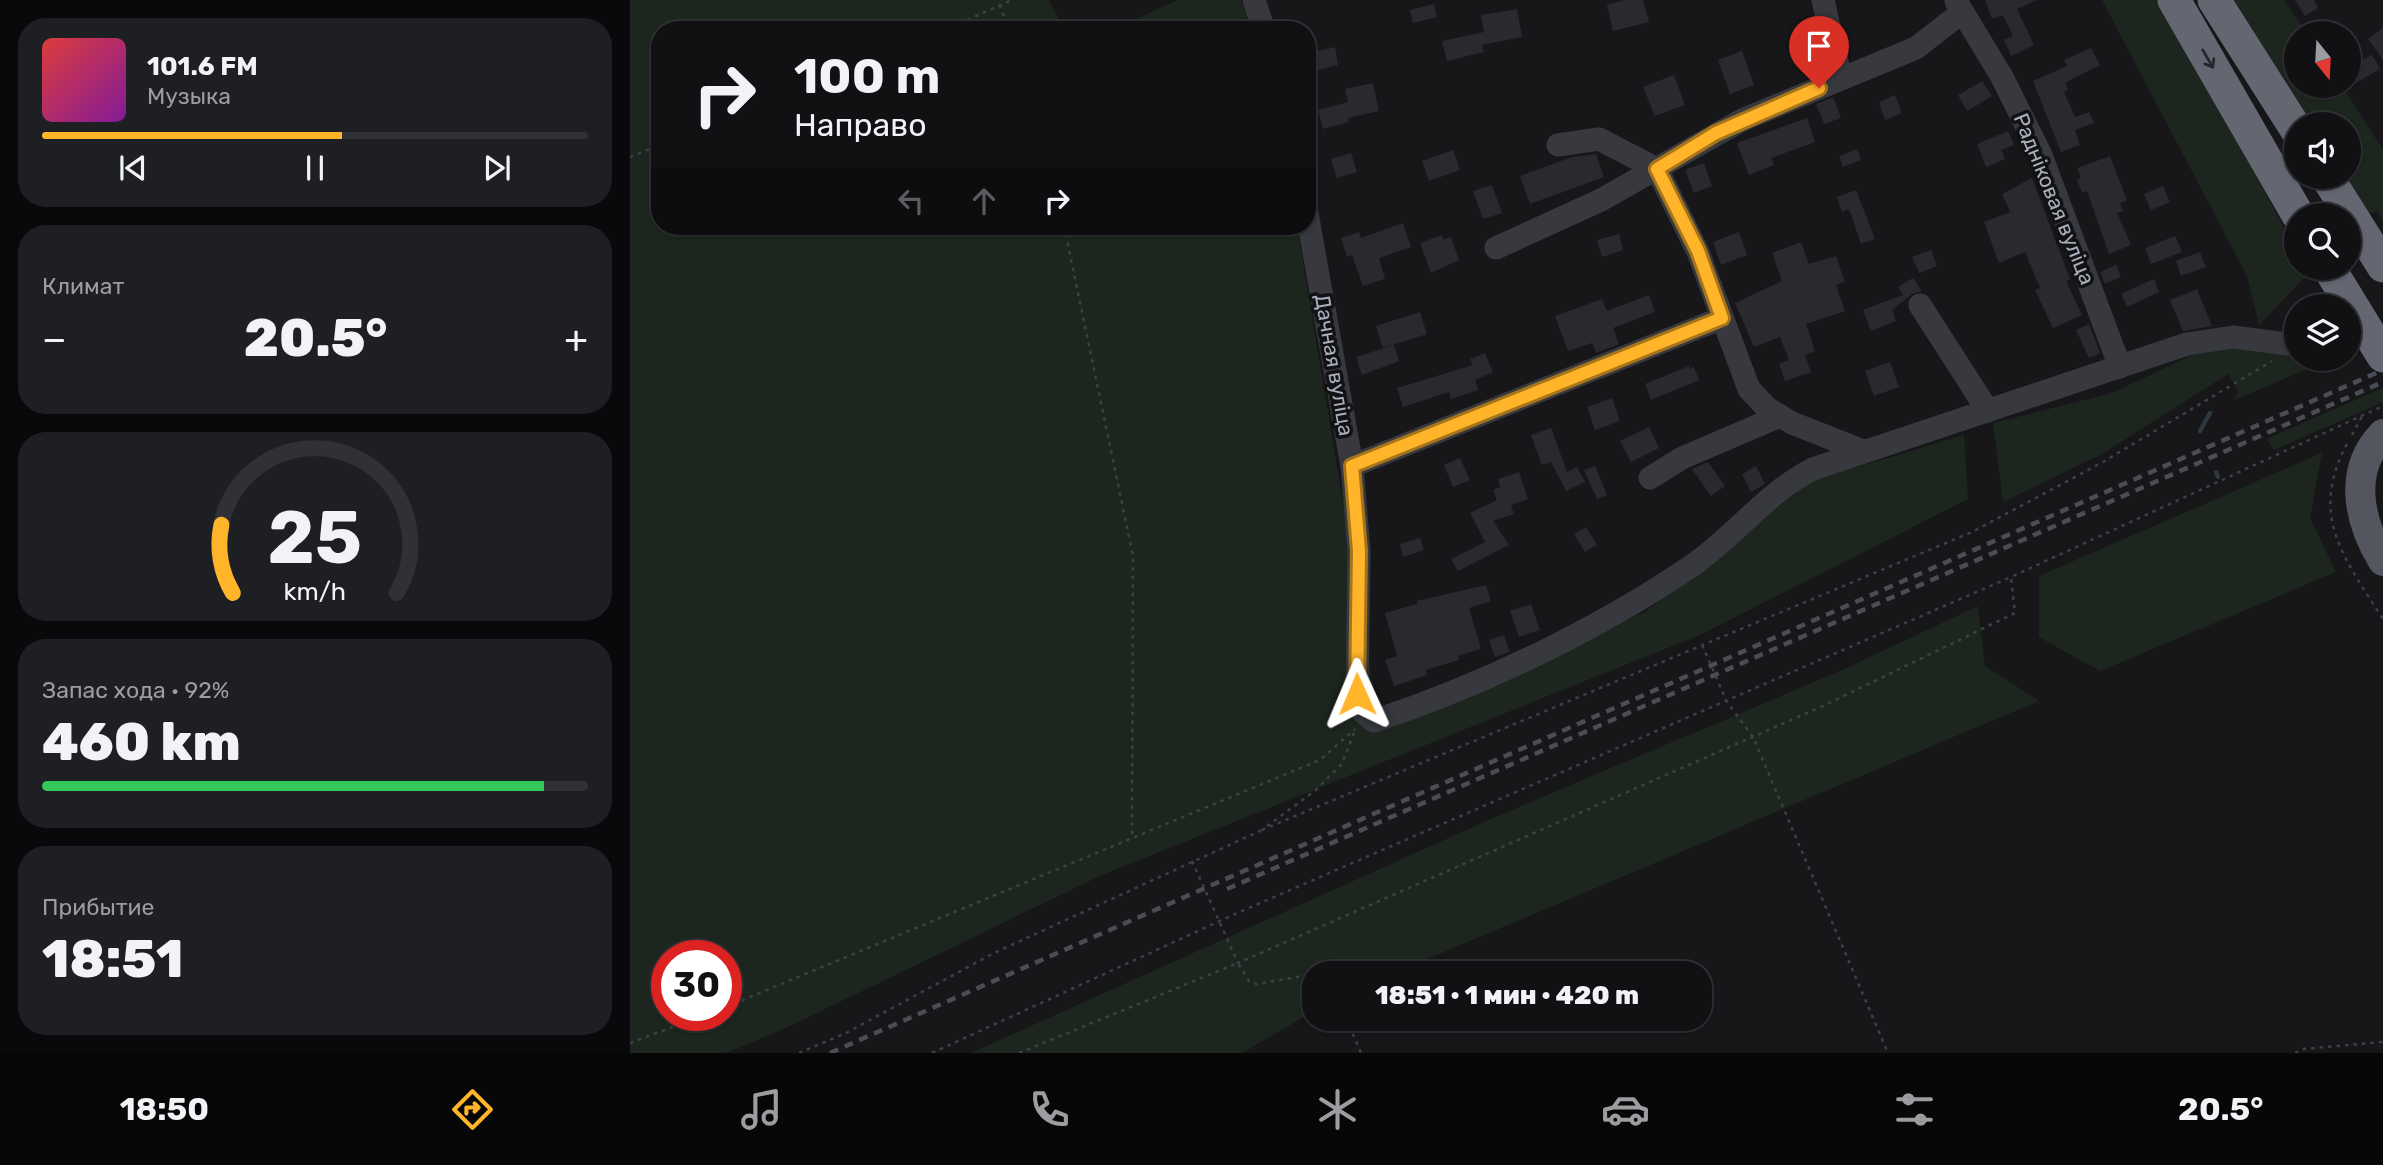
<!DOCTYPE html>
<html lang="ru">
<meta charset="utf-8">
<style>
:root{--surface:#111114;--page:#1e1f22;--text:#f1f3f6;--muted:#9c9da0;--line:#303134;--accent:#ffb42a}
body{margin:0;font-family:Rubik,sans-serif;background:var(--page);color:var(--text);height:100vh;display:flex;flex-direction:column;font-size:26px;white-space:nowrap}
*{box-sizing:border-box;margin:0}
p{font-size:23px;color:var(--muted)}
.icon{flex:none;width:38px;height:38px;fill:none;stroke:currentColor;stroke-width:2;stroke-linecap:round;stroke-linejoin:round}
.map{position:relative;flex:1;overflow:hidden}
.sheet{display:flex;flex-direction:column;gap:18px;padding:18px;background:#09090b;width:630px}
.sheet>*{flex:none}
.guide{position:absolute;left:21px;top:21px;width:665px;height:214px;border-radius:28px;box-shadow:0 2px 5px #0004,0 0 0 2px var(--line);background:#111114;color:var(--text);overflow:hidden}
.needle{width:46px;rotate:162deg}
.controls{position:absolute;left:1654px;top:21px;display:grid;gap:14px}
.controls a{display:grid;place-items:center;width:77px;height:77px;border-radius:50%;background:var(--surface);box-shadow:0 2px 5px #0004,0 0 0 2px var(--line);font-size:35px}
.speed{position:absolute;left:21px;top:940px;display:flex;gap:14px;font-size:35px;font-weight:700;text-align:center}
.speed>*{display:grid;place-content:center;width:91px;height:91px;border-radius:50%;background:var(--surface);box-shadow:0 2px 5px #0004,0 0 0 2px var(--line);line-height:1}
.speed .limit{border:10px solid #d22;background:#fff;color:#111}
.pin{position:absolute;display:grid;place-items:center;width:60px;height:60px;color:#fff;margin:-72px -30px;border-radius:50% 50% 50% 0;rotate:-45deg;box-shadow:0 0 7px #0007}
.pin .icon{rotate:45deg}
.me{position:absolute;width:77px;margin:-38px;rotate:359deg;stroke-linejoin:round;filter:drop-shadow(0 0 5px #0008)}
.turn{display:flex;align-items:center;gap:24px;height:147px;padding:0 28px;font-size:32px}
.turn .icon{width:91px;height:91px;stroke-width:2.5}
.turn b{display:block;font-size:49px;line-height:60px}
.lanes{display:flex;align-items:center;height:66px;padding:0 28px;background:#0003;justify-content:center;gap:35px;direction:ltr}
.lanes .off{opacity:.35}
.big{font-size:52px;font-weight:800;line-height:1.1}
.sheet .card{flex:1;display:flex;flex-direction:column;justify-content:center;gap:10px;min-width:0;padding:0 24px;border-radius:28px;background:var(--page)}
.sheet .dial{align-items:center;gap:0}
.dial svg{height:182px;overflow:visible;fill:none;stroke:var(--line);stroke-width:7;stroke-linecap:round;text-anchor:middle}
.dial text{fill:var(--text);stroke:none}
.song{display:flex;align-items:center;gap:21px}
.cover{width:84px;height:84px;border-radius:10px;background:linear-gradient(135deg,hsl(0 70% 55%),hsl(290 70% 35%))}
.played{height:7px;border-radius:4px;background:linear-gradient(90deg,var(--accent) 55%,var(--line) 55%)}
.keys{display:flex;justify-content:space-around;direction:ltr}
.heat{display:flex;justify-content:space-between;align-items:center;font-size:38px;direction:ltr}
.charge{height:10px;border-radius:5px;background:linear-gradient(90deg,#34c759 92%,var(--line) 0)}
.trip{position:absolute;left:672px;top:961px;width:410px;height:70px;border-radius:28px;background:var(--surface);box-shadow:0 2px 5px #0004,0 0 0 2px var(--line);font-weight:800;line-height:70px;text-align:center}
.tab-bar{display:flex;height:112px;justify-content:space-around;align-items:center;background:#070708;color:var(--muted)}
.tab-bar .icon{width:49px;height:49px}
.tab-bar .on{color:var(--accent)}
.tab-bar b{font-size:32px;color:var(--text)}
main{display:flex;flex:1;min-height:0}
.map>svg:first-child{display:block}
.green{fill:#1d261e;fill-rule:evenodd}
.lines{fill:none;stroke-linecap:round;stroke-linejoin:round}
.stream{stroke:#2c373f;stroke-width:4.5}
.building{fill:#2a2a2e}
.path{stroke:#3e4046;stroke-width:2.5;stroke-dasharray:3.5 5;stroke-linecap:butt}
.minor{stroke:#38393f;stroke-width:23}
.major{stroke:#54565f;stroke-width:30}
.highway{stroke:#646771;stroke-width:33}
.rail{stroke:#4b4d55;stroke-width:4.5;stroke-dasharray:9 7;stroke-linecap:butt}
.highway-bridge{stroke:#646771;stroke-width:33}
.oneway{stroke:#26272c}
.route-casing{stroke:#a6751b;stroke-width:18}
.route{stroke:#ffb42a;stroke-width:12}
.labels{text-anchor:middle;stroke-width:7;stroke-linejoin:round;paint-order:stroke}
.street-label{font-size:21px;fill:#a8aebb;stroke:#121215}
</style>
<main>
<section class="sheet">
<div class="card">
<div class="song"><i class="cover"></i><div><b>101.6 FM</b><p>Музыка</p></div></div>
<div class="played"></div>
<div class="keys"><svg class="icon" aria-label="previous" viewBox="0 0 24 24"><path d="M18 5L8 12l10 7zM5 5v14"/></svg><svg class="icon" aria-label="pause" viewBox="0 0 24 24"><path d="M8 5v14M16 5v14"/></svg><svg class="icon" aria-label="next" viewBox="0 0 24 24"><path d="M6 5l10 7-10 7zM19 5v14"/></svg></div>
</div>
<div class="card"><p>Климат</p>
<div class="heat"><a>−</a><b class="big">20.5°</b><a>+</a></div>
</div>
<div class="card dial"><svg viewBox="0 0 100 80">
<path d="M14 69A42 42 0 1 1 86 69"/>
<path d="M14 69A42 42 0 0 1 9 39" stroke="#ffb42a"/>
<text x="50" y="56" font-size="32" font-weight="700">25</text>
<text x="50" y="72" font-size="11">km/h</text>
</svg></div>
<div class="card"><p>Запас хода · 92%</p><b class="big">460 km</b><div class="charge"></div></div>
<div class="card"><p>Прибытие</p><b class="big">18:51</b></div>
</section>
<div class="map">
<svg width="1753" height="1053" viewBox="0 0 1753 1053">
<rect width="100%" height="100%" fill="#17171a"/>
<g class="green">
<path d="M0,0H419L434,30H30V226H667L750,726L1015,612L1181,481L1334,435L1338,499L1070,635L474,874L160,1026L96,1053H0ZM37,956H96V1015H37Z"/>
<polygon points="548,0 611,0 622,30 482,30"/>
<polygon points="1472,0 1527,0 1592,112 1666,250 1666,268 1676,268 1679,273 1629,325 1617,276"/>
<polygon points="1599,0 1654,0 1677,33 1666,33 1666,86 1712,86 1753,150 1753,221 1747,211 1734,216 1709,177 1718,177 1718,124 1677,124"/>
<polygon points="1579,347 1666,352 1666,359 1701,359 1604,400 1608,391 1598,374 1472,454 1373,502 1363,423 1482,393"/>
<polygon points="1753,388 1753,402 1644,450 1636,439"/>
<polygon points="1692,453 1680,518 1706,572 1470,671 1409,637 1409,576"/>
<polygon points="1348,606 1355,666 1409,701 764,973 684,973 684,1011 612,1053 341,1053 863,818 1210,671"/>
</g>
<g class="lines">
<g class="stream">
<polyline points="1570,431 1580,413"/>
<polyline points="1586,472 1588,477"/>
</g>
</g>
<g class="building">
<polygon points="994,0 1013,0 1019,22 983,31 977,5"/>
<polygon points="1355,0 1407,0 1387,9 1404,45 1381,56 1374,40 1383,36 1373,15 1362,19"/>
<polygon points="1665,0 1684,0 1688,8 1675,16"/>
<polygon points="804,4 807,17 783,23 780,10"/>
<polygon points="887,9 892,37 852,45 854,52 817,61 812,41 854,32 851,15"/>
<polygon points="1753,28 1753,60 1738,39"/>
<polygon points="705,47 708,65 687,70 683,52"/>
<polygon points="1461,48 1470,65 1440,80 1435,83 1438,90 1434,92 1445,117 1459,112 1464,123 1445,130 1450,145 1431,152 1403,81 1437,66 1434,60"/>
<polygon points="1112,51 1124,85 1100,94 1088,60"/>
<polygon points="1742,55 1750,69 1726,83 1718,68"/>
<polygon points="1044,75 1055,105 1025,116 1013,87"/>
<polygon points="1352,81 1362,96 1337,111 1328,95"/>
<polygon points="743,83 749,111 718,118 719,122 693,129 688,110 718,102 715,89"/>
<polygon points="1265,95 1272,113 1255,120 1249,102"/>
<polygon points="1203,97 1211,118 1194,124 1186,104"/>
<polygon points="1177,118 1185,142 1141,158 1144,165 1119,175 1107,143"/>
<polygon points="1378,131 1384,145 1371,150 1375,159 1356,167 1347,144"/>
<polygon points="1227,149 1231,160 1213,167 1209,156"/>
<polygon points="823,150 830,170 799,181 792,161"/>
<polygon points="721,153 727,172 707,178 701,159"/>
<polygon points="966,154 974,177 900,204 890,176 942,157"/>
<polygon points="1480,156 1497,200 1490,203 1493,211 1487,213 1501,245 1479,254 1457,191 1452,193 1447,180 1451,178 1447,168"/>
<polygon points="1074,163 1082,186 1064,193 1055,170"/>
<polygon points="1402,178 1440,279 1436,281 1452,315 1423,328 1405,290 1410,288 1395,252 1369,263 1354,222 1380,212 1372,194"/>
<polygon points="862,185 872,213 853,219 843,191"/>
<polygon points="1533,186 1540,202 1521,210 1514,194"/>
<polygon points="1226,190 1245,239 1231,244 1219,209 1212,212 1207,197"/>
<polygon points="773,223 781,247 749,258 755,279 733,286 722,255 717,257 711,238 729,232 731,238"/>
<polygon points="1109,232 1117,255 1091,265 1083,242"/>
<polygon points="989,234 993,250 972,257 967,240"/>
<polygon points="812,235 813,239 821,237 829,260 801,273 790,243"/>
<polygon points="1545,236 1552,252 1521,264 1515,248"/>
<polygon points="1171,242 1179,264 1206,256 1215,282 1206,285 1215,311 1176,324 1185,351 1175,355 1181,372 1155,381 1149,364 1159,360 1150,337 1124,347 1105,303 1152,281 1142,253"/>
<polygon points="1301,250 1307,266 1289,273 1282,257"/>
<polygon points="1570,252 1576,267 1551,276 1546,261"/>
<polygon points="1486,265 1491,277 1475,284 1470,272"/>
<polygon points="1283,278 1292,291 1282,294 1262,310 1266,321 1241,331 1233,310 1273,295 1268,287"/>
<polygon points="1524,279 1529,292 1497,307 1491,294"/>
<polygon points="1567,289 1582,326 1553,331 1540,300"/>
<polygon points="1019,295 1025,312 983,328 989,344 966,353 962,343 938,351 925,316 972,299 977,311"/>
<polygon points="790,312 797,334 753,348 746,326"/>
<polygon points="1459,324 1470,353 1459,358 1446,330"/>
<polygon points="764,345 769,361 732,375 726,357"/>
<polygon points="855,353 863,372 845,380 848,390 821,399 819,392 773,407 767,388 843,365 840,359"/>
<polygon points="1260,362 1269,387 1244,396 1235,371"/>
<polygon points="1059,366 1060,369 1064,367 1069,380 1021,400 1015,384"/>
<polygon points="982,398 990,421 965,430 957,407"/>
<polygon points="1019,427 1029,448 1001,462 990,441"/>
<polygon points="921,428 937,472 947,467 955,482 936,491 921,462 912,465 901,435"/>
<polygon points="830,458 840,480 823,487 814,465"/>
<polygon points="1078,462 1095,486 1081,496 1062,469"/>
<polygon points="965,466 977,495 967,499 954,470"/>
<polygon points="1126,466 1135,484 1121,492 1112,474"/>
<polygon points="889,472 898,499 881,505 884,514 863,521 879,545 828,571 821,559 855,542 840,513 867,500 863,490 870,487 868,479"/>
<polygon points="956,527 967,545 955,552 944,534"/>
<polygon points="790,538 794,550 773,557 770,544"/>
<polygon points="856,585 861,601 839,608 851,649 828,656 829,660 796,670 797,675 764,686 755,660 767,656 755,613 787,604 787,601"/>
<polygon points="901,604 910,630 889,637 880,611"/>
<polygon points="874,635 880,652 865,657 859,640"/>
</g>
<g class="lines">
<g class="path">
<polyline points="369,5 380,30"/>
<polyline points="314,30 382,0"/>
<polyline points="0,157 30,145"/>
<polyline points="434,226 503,556 502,838"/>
<polyline points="1722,435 1732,416"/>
<path d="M1717,444C1678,516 1715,559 1753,619"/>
<polyline points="1072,645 1097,702 1123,737 1258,1053"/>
<polyline points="637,826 686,790 712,764 725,730"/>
<polyline points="632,830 1342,532 1473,462 1642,361"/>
<polyline points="562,861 608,963 1193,706 1385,613 1381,577 1753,406"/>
<polyline points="96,1007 690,760 725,729"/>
<polyline points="716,1018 731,1053"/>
<polyline points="0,1043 74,1015"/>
<polyline points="169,1053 216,1033 364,953 632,830"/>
<polyline points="302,1053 605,914 1381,577"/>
<polyline points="389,1053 608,963 619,981 627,984 684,974"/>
<polyline points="1665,1053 1674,1049 1753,1042"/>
</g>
<g class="minor">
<polyline points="624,0 634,30"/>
<polyline points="1193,0 1211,79"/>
<polyline points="1326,1 1372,77 1411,155 1490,367"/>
<polyline points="928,145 969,139 1027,169 1068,252 1119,389 1137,408 1162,423 1233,451"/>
<path d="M677,213L722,466L729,551L727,694L733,712L744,721C853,685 969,629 1063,565C1106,535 1137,492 1183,469L1557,344L1603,337L1666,345"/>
<polyline points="866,248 971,200 1112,120 1286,48 1331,13"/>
<polyline points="1290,305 1358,411"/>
<polyline points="722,466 1092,318"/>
<polyline points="1020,478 1052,458 1150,416"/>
</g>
<path class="major" d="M1753,434C1717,471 1729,522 1753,561"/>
<g class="highway">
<polyline points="1544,0 1668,215"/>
<polyline points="1584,0 1666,129"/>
<polyline points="1697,177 1753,266"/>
</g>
<g class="rail">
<polyline points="597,889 1753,382"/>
<polyline points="200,1053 1753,370"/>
</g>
<polyline class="highway-bridge" points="1699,268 1753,356"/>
</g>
<defs><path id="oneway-shaft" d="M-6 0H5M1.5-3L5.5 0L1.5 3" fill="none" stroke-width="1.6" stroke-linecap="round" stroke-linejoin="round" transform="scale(1.75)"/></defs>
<use class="oneway" href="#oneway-shaft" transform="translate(1578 59) rotate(60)"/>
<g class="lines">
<defs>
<polyline id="route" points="727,694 729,551 722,466 1092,318 1068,251 1027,169 1086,133 1189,88"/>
</defs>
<use href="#route" class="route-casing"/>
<use href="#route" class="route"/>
</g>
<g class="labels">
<g class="street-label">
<text transform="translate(1424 199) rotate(68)" y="7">Радніковая вуліца</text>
<text transform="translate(704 365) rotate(80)" y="7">Дачная вуліца</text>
</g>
</g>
</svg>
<div class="controls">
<a><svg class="needle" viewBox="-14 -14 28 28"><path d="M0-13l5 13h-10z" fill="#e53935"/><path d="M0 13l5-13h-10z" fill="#9c9da0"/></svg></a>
<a><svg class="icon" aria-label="sound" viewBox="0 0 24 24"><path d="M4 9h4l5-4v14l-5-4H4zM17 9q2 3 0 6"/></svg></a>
<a><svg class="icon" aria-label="search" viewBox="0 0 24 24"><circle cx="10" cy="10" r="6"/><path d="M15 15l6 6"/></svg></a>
<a><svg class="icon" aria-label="layers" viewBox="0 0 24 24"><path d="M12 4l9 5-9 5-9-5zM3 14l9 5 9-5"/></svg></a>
</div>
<div class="speed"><div class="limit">30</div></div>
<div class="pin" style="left:1189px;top:88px;background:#d93025"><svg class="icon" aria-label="arrive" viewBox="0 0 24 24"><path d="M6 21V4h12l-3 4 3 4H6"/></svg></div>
<svg class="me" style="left:727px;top:694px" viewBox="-20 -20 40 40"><path d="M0-17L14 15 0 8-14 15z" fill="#ffb42a" stroke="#fff" stroke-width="4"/></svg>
<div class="trip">18:51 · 1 мин · 420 m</div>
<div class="guide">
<div class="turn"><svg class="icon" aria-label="right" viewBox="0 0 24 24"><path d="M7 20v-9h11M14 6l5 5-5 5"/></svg><div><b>100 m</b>Направо</div></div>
<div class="lanes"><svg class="icon off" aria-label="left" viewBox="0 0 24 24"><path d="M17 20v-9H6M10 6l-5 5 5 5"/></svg><svg class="icon off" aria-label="ahead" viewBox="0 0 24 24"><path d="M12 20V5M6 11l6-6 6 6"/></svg><svg class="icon" aria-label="right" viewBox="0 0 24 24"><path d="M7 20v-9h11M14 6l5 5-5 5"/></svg></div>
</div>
</div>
</main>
<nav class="tab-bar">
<b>18:50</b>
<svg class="icon on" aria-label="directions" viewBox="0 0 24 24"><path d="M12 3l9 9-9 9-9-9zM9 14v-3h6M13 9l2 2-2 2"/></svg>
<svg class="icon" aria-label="music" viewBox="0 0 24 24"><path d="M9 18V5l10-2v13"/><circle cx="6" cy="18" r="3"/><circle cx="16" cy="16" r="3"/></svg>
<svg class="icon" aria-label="phone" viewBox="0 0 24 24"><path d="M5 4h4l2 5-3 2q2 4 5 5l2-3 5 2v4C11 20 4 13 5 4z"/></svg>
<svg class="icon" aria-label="climate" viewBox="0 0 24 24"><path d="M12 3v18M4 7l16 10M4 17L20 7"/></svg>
<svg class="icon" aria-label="car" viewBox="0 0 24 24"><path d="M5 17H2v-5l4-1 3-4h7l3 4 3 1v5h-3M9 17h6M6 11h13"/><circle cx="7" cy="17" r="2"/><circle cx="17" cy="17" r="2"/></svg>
<svg class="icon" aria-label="filters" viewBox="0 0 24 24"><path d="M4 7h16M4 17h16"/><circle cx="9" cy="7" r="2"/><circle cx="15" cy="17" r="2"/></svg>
<b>20.5°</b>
</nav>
